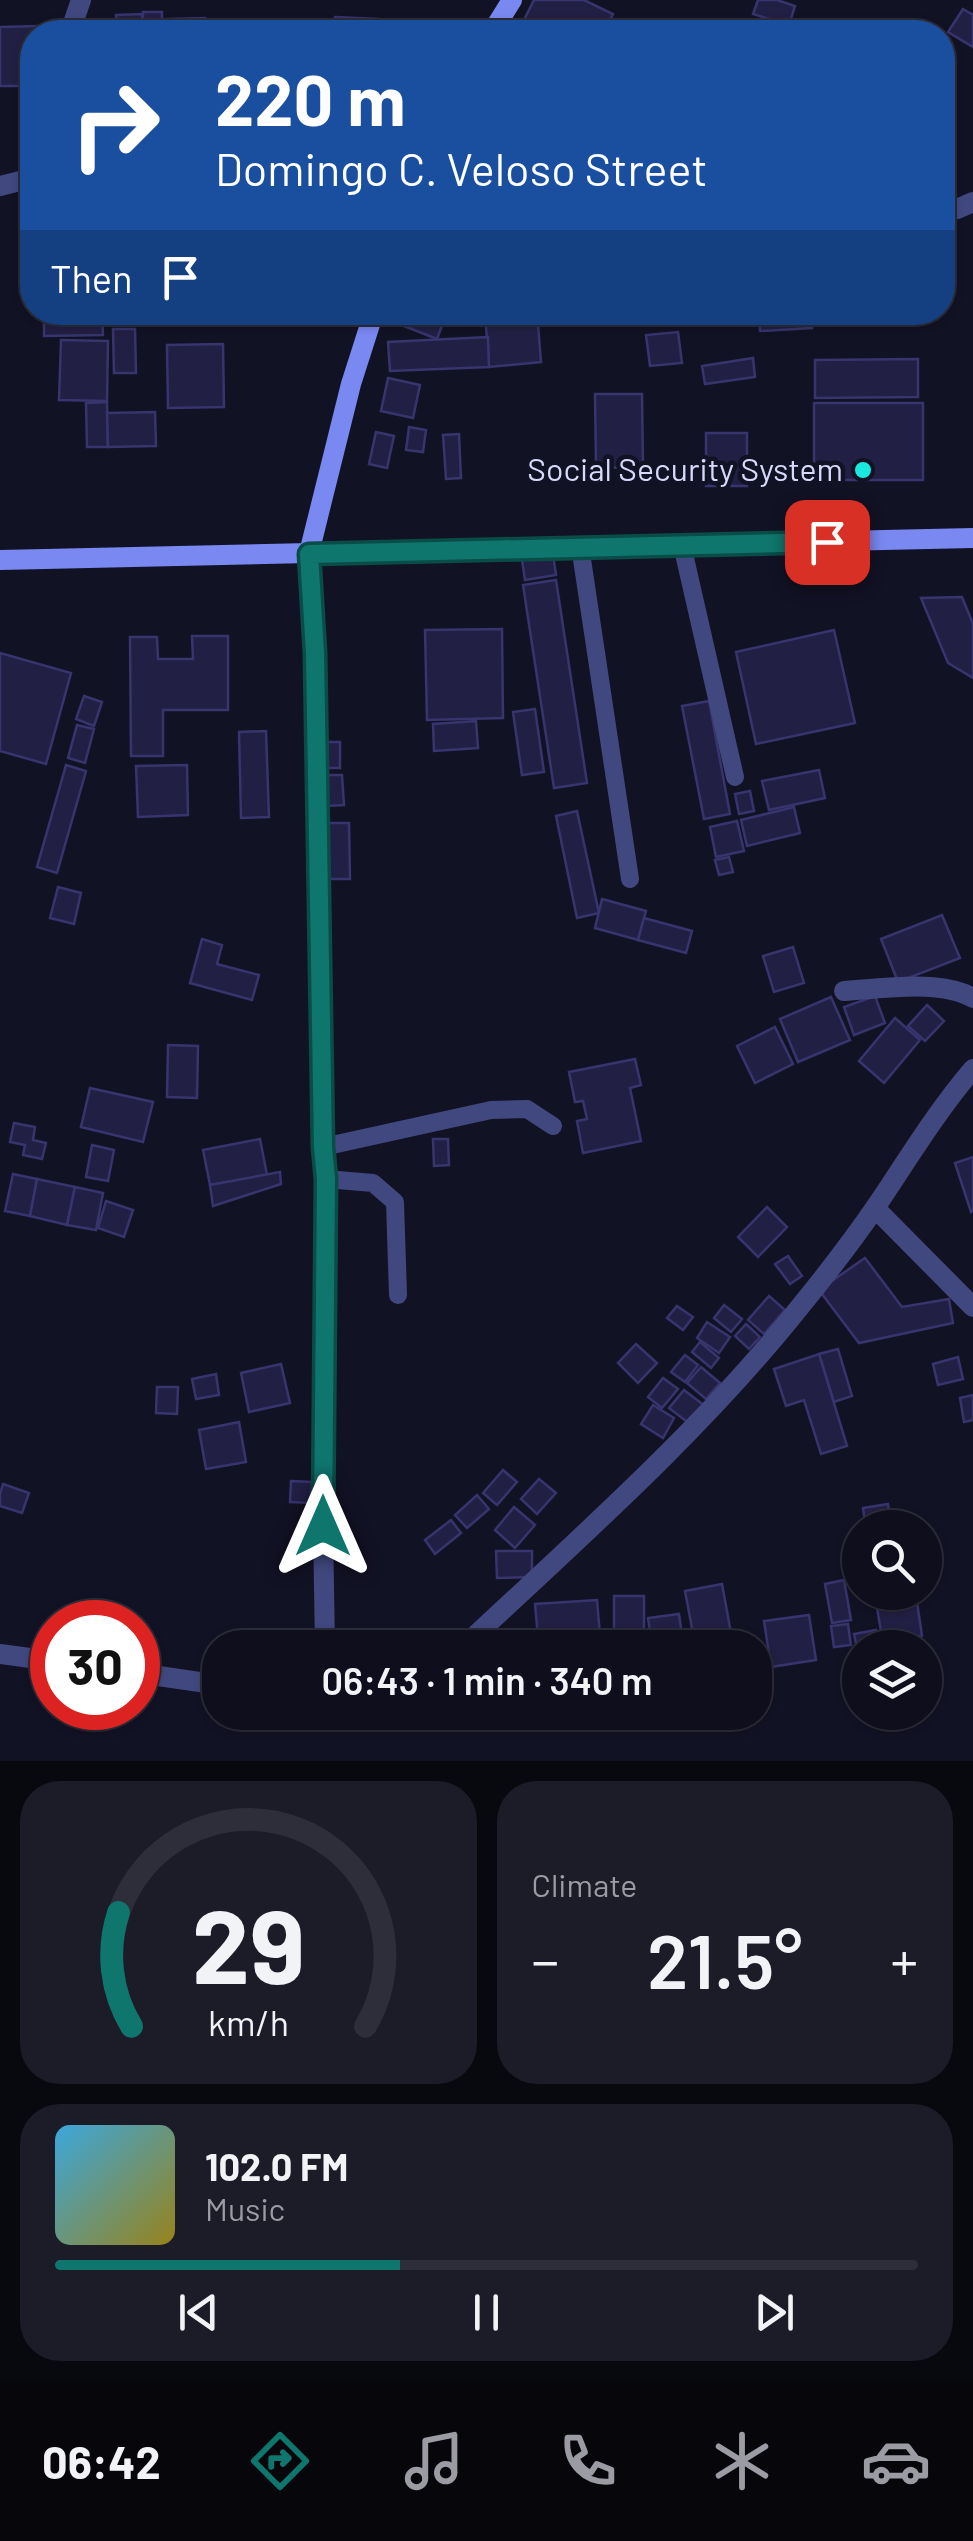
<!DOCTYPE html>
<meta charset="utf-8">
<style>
:root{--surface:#0e0e1c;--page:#1c1c29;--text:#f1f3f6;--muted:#9b9ca3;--line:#2e2e3b;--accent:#0f766e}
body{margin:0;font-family:Barlow,sans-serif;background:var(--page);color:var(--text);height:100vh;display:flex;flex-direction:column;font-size:38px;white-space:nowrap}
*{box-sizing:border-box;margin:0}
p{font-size:32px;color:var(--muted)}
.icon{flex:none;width:55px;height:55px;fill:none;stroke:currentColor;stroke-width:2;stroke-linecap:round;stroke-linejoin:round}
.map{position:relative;height:1761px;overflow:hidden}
.side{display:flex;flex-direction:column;gap:20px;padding:20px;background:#08080f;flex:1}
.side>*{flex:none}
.banner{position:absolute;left:20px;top:20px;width:935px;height:305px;border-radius:40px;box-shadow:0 2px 8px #0004,0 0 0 2px var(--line);background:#1a4fa0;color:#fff;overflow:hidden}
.buttons{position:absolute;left:842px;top:1510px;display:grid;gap:20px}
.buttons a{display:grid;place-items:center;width:100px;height:100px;border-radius:50%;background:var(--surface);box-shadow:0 2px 8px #0004,0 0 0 2px var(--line);font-size:50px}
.speed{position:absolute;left:30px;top:1600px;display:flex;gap:20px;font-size:50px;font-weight:700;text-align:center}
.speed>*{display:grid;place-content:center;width:130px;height:130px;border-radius:50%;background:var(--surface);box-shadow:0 2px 8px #0004,0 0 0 2px var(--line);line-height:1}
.speed .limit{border:15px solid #d22;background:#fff;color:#111}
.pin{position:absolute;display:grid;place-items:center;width:85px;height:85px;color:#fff;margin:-42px;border-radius:20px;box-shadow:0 5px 15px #0006}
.me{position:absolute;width:110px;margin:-55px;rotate:0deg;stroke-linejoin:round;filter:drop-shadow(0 0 8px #0008)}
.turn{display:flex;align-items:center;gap:35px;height:210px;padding:0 30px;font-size:45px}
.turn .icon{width:130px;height:130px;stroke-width:2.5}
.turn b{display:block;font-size:70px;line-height:85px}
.then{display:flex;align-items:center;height:95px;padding:0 30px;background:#0003;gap:20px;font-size:38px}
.big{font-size:75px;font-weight:600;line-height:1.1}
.side .widget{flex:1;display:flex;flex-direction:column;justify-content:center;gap:15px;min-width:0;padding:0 35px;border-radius:40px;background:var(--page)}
.side .dial{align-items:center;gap:0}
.dial svg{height:260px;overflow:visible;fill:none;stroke:var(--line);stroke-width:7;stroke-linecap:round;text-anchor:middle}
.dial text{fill:var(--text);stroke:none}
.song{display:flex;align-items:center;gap:30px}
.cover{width:120px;height:120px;border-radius:15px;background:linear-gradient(135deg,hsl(200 70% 55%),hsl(50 70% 35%))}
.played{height:10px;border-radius:5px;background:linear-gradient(90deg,var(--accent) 40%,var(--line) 40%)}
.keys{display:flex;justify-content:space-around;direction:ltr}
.heat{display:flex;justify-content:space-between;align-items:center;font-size:55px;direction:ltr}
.side .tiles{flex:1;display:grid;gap:20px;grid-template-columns:1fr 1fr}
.widget:last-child{grid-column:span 2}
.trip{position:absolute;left:202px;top:1630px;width:570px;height:100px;border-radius:40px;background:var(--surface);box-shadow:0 2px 8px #0004,0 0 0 2px var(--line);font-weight:600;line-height:100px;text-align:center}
.tabs{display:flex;height:160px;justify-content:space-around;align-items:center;background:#06060b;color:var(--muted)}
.tabs .icon{width:70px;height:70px}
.tabs .selected{color:var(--accent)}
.tabs b{font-size:45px;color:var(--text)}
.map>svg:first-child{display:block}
.building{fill:#221f44;stroke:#37346e;stroke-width:2.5}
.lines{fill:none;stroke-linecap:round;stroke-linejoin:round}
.service{stroke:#41487f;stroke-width:18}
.minor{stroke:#41487f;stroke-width:20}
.secondary{stroke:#7a88f2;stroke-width:20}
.route-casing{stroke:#0a4d48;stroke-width:25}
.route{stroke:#0f766e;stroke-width:18}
.poi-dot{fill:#19e8df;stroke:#121225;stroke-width:4}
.labels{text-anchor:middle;stroke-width:9;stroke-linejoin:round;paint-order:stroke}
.poi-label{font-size:32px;fill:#d9dafb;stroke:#121225;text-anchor:end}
</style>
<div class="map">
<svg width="973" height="1761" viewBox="0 0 973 1761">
<rect width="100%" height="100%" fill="#121225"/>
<g class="building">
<polygon points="534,0 584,0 613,14 604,32 585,32 565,22 559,32 518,32"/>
<polygon points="758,0 777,0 795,6 789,25 753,14"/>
<polygon points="963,9 973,15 973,47 948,32"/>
<rect x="143" y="12" width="19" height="20"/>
<polygon points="142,14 143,32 117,32 116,15"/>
<polygon points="335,17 379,19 384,32 329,32"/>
<polygon points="205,18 205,32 168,32 168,19"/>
<polygon points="225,22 247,22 247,32 226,32"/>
<polygon points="39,26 39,32 32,32 32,86 0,86 0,27"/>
<polygon points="905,27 906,32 855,32 855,29"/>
<polygon points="44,312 102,312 103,335 44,336"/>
<polygon points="404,312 447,312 437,339 399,324"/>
<polygon points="485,312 537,312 541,362 489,367"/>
<polygon points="759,312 811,312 812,328 760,331"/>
<polygon points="113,329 135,329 136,373 114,373"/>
<polygon points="678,332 682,363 650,366 646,335"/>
<polygon points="488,337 489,367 390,371 388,342"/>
<polygon points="61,340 108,341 107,401 59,400"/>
<polygon points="223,344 224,407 168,408 167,345"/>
<polygon points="753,358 755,377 705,384 702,366"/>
<polygon points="918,359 918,397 815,398 815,360"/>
<polygon points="388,378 420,385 413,418 381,411"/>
<polygon points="595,394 642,394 643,467 596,468"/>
<polygon points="107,402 108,447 87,447 86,403"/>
<rect x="814" y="403" width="109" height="77"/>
<polygon points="155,412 156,446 108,447 107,413"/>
<polygon points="409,427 426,430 423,452 406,450"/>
<polygon points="376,432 394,436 387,468 369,464"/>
<rect x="706" y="433" width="41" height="53"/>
<polygon points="459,434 461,478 446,479 443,435"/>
<polygon points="552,548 556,575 525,580 521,553"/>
<polygon points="556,580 587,783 554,788 523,585"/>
<polygon points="962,597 973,624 973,678 948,663 921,598"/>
<polygon points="502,629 503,718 427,720 425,630"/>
<polygon points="834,630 855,723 756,744 736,652"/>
<polygon points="192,636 228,636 228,710 163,710 163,756 131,756 130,637 157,637 158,659 193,659"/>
<polygon points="0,653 71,673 46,764 0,751"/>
<polygon points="84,696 102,702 94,726 76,719"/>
<polygon points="709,701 730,814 704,819 682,706"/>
<polygon points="535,709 544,772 522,775 513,712"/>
<polygon points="476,721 478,748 434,751 433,724"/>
<polygon points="77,725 94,729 85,763 68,758"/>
<polygon points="266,731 269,817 241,818 239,732"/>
<polygon points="324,742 340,742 340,768 325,768"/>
<polygon points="66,765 86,771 57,873 37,867"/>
<polygon points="187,765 188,815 138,817 136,766"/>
<polygon points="819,770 825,798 769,810 762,781"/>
<polygon points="325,775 342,775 344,805 327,806"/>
<polygon points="750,791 754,811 739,814 735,794"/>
<polygon points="794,807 800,833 747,846 741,820"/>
<polygon points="577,811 599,913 577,918 556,816"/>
<polygon points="737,821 744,851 716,857 710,827"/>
<polygon points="325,823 349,823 350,879 326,879"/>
<polygon points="729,857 733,872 719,875 715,860"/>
<polygon points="58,887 81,893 74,924 50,918"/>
<polygon points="602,899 646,911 638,940 595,928"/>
<polygon points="942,915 960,958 898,982 881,939"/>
<polygon points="644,918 692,931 686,953 638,940"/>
<polygon points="202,939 222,945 217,964 259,975 252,1000 190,983"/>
<polygon points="793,947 804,983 774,992 763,956"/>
<polygon points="875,996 885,1023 854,1035 844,1007"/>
<polygon points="831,997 850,1040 798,1062 780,1019"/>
<polygon points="927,1005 944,1021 925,1041 908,1026"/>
<polygon points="895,1018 920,1040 884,1083 859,1061"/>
<polygon points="775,1027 793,1064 755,1083 737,1046"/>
<polygon points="168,1045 198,1046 197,1098 167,1097"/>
<polygon points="635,1059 641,1085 630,1088 641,1141 583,1153 577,1121 587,1119 583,1101 575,1102 569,1072"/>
<polygon points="90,1088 153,1102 143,1142 81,1127"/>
<polygon points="14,1123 35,1127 33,1140 46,1143 42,1159 23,1155 25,1145 10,1142"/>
<polygon points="260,1139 267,1175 210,1185 203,1150"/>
<polygon points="433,1139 448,1139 449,1165 434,1166"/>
<polygon points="92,1145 114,1150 108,1181 86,1177"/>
<polygon points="973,1157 973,1211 971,1212 955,1163"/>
<polygon points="280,1172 281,1184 213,1206 210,1185"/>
<polygon points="13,1174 37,1179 30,1216 5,1211"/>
<polygon points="37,1179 75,1187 67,1225 30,1216"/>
<polygon points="75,1187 103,1193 96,1230 67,1225"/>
<polygon points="106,1201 133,1210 124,1237 98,1228"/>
<polygon points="767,1207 787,1227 758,1257 738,1237"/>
<polygon points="788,1256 802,1276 790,1284 775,1264"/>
<polygon points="865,1258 902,1307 949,1299 953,1323 859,1343 819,1290"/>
<polygon points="769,1296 785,1310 764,1334 748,1320"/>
<polygon points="724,1305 742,1319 731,1332 714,1318"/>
<polygon points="677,1306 693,1317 683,1330 667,1318"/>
<polygon points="707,1322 730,1337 719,1353 697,1338"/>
<polygon points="746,1324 760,1337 749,1349 735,1336"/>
<polygon points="700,1342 719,1358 711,1368 692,1352"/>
<polygon points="636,1344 657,1363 638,1383 618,1363"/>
<polygon points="838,1349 852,1396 834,1402 819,1354"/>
<polygon points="819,1354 847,1446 821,1454 804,1400 786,1406 774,1369"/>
<polygon points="685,1355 698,1365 685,1382 671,1372"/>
<polygon points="958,1357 963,1379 938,1385 933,1364"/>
<polygon points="281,1364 290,1403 249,1412 241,1373"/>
<polygon points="701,1367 720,1383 706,1399 687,1383"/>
<polygon points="216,1374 219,1395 196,1399 192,1379"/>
<polygon points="663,1378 678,1389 662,1408 648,1397"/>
<polygon points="157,1387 178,1387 177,1414 156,1413"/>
<polygon points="684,1390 705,1406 690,1424 669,1408"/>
<polygon points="973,1395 973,1420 964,1422 960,1398"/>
<polygon points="653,1405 674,1418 663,1438 641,1424"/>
<polygon points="239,1422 246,1462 206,1469 199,1430"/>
<polygon points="503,1470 517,1482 497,1505 483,1493"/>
<polygon points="539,1479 556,1493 537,1514 521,1499"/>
<polygon points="291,1481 312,1482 310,1503 290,1502"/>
<polygon points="3,1484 29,1493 22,1513 0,1506 0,1494"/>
<polygon points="477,1495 489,1509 467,1528 455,1515"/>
<polygon points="888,1504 891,1528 866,1528 863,1508"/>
<polygon points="514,1507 535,1525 515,1548 495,1530"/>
<polygon points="451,1520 461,1533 435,1554 425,1540"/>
<polygon points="496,1551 532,1551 532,1577 497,1578"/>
<polygon points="844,1580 851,1620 832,1623 825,1584"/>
<polygon points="722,1584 731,1633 694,1639 685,1591"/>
<polygon points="916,1595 922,1636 883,1643 876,1602"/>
<rect x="614" y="1596" width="30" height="45"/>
<polygon points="597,1600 601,1647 539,1648 535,1604"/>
<polygon points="679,1614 683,1641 652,1645 648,1618"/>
<polygon points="809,1615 816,1660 771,1667 764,1621"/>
<polygon points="848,1624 851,1645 834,1647 831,1626"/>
<polygon points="876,1630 881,1648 860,1648 860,1663 854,1634"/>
</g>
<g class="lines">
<g class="service">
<polyline points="682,545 735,777"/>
<polyline points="580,546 630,879"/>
<polyline points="323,1147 491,1110 527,1109 553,1126"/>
<polyline points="326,1179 373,1183 395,1202 398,1295"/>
</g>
<g class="minor">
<polyline points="70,32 81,0"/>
<polyline points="0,186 32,178"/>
<polyline points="942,209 957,209 973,202"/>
<polyline points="309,553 315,653 323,1147 326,1179 323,1526 325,1648"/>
<path d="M844,991C881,989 941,979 973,998"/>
<polyline points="875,1208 973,1307"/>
<path d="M462,1648C578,1539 699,1433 799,1308C826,1275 853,1240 877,1205C908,1159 937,1111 973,1069"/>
<polyline points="0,1654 52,1661"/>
<polyline points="138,1673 220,1685"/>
</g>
<g class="secondary">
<polyline points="492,32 512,0"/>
<polyline points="309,553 351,384 374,312"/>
<polyline points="0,560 973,538"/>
</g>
</g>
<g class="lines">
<defs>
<polyline id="route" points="323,1526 326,1179 323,1147 315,653 309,554 827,542"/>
</defs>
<use href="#route" class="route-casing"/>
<use href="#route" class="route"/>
</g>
<circle class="poi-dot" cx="863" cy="470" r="10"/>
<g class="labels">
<g class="poi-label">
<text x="843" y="481">Social Security System</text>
</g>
</g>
</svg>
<div class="buttons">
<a><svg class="icon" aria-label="search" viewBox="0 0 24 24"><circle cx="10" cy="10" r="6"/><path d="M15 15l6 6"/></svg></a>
<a><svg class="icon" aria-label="layers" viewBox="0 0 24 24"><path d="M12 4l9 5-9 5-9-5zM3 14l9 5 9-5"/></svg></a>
</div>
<div class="speed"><div class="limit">30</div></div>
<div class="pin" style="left:827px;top:542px;background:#d93025"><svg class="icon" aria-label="arrive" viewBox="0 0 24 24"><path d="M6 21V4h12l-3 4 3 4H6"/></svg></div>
<svg class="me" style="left:323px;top:1526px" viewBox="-20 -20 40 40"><path d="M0-17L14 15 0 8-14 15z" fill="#0f766e" stroke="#fff" stroke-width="4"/></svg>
<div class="trip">06:43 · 1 min · 340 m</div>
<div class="banner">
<div class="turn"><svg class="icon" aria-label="right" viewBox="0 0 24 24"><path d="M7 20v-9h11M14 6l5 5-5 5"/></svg><div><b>220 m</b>Domingo C. Veloso Street</div></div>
<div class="then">Then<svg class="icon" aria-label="arrive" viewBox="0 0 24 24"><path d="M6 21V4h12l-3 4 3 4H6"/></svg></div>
</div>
</div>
<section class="side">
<div class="tiles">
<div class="widget dial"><svg viewBox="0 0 100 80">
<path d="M14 69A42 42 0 1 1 86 69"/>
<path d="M14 69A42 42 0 0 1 10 34" stroke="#0f766e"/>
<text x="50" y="56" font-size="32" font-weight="700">29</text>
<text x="50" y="72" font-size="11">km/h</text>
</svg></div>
<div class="widget"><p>Climate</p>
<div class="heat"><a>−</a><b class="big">21.5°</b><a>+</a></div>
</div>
<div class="widget">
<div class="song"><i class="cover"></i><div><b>102.0 FM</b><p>Music</p></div></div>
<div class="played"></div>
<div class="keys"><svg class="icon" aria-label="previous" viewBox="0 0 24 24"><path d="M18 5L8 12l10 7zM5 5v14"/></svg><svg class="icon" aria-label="pause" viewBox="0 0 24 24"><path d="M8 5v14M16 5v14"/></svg><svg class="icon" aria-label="next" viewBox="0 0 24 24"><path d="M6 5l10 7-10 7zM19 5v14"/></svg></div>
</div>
</div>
</section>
<nav class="tabs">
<b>06:42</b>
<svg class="icon selected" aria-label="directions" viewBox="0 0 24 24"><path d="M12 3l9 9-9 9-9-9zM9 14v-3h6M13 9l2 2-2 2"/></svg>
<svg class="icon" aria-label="music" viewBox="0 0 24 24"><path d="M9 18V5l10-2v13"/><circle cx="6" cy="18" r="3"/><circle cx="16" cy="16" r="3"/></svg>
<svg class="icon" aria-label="phone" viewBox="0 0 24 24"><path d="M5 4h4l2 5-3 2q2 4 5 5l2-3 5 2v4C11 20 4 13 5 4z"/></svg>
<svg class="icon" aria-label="climate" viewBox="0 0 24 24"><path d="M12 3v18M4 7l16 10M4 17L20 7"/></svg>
<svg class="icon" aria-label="car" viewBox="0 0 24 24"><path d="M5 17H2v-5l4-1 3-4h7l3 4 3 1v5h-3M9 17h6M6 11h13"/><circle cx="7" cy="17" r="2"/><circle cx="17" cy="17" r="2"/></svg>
</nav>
